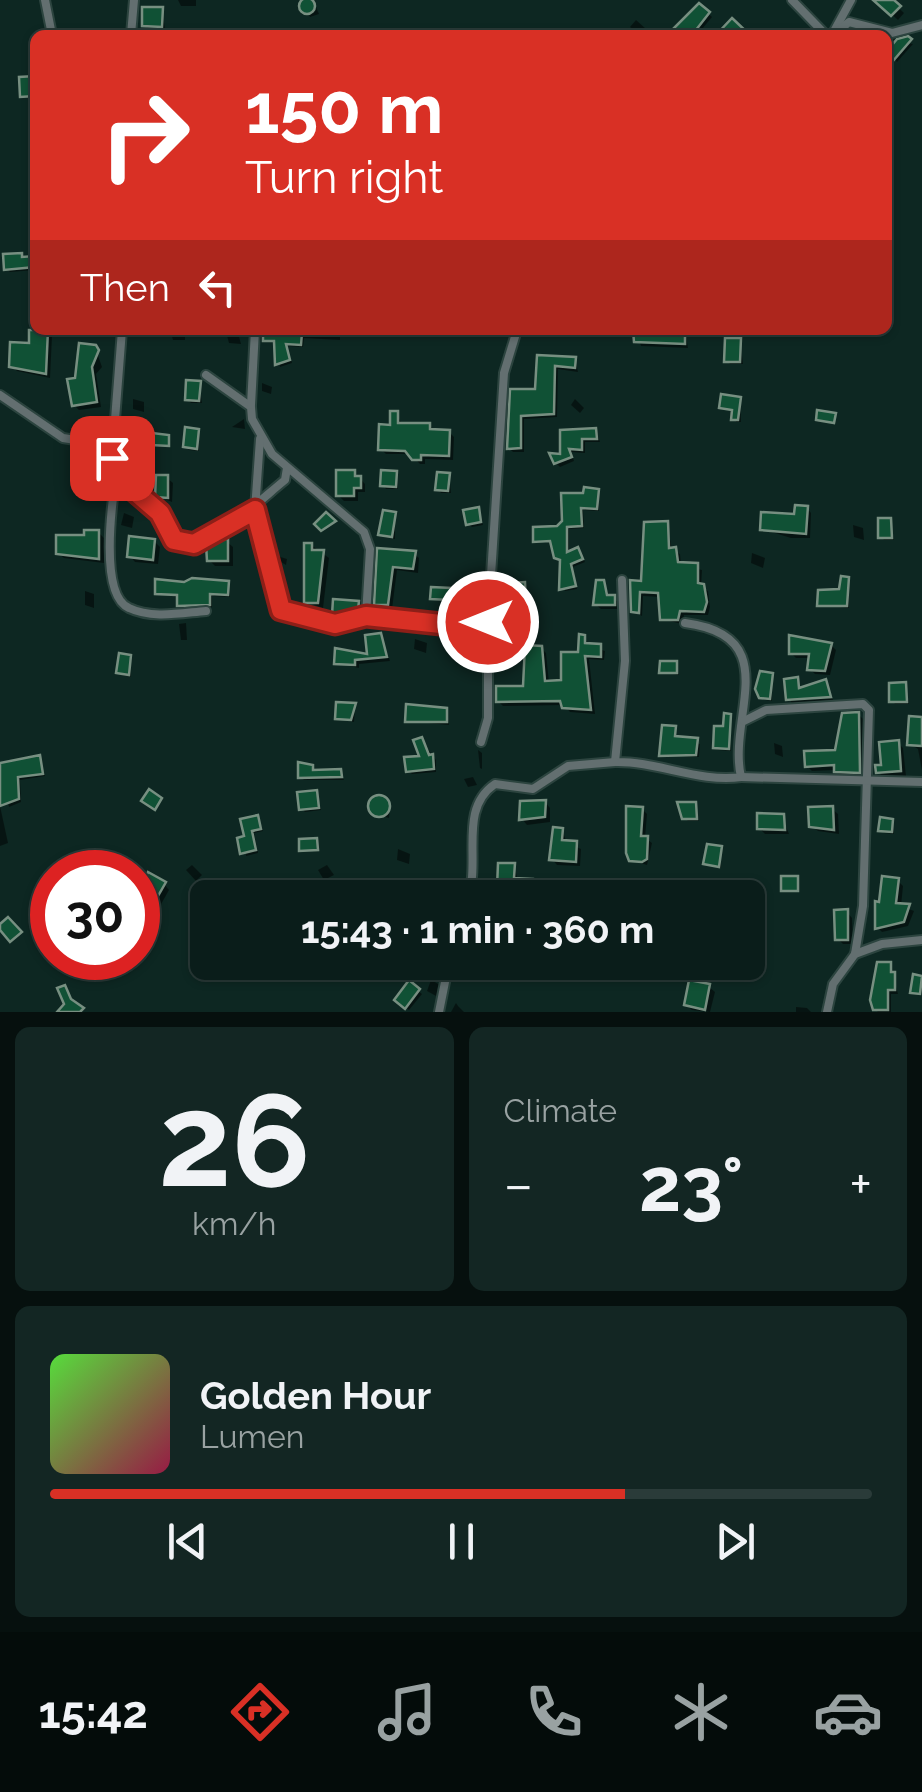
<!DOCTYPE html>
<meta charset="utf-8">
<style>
:root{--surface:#0a1d1a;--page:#132623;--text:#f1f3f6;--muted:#99a2a2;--line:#2a3b39;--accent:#d93025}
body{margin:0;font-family:Raleway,sans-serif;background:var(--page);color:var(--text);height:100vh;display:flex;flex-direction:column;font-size:38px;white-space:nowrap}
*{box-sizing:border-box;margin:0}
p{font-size:32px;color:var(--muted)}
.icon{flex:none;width:55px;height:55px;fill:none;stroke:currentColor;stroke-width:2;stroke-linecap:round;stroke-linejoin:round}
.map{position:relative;height:1012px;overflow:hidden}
.sheet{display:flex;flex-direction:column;gap:15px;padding:15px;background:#06100e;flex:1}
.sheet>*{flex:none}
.guide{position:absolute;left:30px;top:30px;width:862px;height:305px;border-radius:15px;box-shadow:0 2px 8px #0004,0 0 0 2px var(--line);background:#d93025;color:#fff;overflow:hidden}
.speed{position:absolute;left:30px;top:850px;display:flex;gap:20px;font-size:50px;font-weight:700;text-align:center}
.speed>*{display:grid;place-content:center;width:130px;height:130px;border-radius:50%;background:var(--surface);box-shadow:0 2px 8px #0004,0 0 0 2px var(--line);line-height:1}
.speed .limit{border:15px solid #d22;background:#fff;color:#111}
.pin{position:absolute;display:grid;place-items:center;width:85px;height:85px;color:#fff;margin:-42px;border-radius:20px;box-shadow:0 5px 15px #0006}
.me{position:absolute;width:110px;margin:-55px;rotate:270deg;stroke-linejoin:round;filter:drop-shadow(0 0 8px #0008)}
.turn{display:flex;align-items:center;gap:35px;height:210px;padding:0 50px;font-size:45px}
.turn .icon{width:130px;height:130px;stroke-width:2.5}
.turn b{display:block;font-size:70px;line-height:85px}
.then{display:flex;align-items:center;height:95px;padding:0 50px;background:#0003;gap:20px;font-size:38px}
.big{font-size:75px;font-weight:700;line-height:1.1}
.sheet .widget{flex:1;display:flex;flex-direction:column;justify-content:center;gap:15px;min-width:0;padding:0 35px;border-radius:15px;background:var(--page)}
.sheet .dial{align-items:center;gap:0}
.dial b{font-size:130px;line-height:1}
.song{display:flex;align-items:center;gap:30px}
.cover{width:120px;height:120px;border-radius:15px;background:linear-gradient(135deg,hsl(110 70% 55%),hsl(340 70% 35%))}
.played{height:10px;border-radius:5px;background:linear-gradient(90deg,var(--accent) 70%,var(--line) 70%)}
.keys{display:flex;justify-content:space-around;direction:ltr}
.heat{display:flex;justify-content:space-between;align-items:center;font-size:55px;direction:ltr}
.sheet .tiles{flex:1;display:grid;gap:15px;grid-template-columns:1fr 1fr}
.widget:last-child{grid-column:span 2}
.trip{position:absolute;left:190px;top:880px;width:575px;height:100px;border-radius:15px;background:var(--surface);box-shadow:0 2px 8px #0004,0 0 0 2px var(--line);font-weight:700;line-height:100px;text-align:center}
.tabs{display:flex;height:160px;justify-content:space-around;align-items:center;background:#040c0a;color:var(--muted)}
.tabs .icon{width:70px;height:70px}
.tabs .selected{color:var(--accent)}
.tabs b{font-size:45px;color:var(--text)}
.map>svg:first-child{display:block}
.shadow{fill:#0007}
.building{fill:#105135;stroke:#778f81;stroke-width:2.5}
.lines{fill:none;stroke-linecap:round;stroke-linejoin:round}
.minor-casing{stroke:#2c443f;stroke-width:12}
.minor{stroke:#636f70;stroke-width:8}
.route-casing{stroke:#8d1f18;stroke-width:25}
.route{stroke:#d93025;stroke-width:18}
</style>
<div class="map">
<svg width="922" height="1012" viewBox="0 0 922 1012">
<rect width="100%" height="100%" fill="#0d2722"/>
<g class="shadow">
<polygon points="178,0 196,0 196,6 181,6"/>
<polygon points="876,0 890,0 904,13 898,20"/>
<polygon points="302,1 313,0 319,14 310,17"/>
<polygon points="699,6 712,17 697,35 675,35"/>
<polygon points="162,9 165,29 148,29 145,25"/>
<polygon points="636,20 646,29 640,35 630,27"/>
<polygon points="104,29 120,29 123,35 104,35"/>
<polygon points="898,42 913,44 897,62 888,49"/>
<polygon points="21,256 35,262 35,270 10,272 6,269"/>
<polygon points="43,330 81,330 81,335 52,336 50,378 17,371 12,366 42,346"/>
<polygon points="136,330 152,330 152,337 140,336"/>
<polygon points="170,330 185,330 185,340 173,340"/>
<polygon points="340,330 340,340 304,338 303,347 287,346 292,363 280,367 277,343 265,340 266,331"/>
<polygon points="566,330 619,330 619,337 569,336"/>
<polygon points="636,330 651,336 663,335 663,330 685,330 688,348 641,346"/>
<polygon points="226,332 238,333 241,344 229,343"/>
<polygon points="740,340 743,364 730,364 727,361"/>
<polygon points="95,347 102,367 96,374 101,407 79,410 74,405 77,380"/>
<polygon points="540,358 575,359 578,372 558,369 557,417 524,419 524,452 513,452 509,448 513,391 538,392"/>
<polygon points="262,383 272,387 271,394 262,391"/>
<polygon points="199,384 202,403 191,403 187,399"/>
<polygon points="133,399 144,402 144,412 133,409"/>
<polygon points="575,399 584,408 580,413 571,405"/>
<polygon points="740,399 741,422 736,422 734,411 721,407"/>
<polygon points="397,414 402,425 429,425 435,431 449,432 454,437 453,460 425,459 425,464 420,464 411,454 386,454 381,449"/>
<polygon points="244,419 245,429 232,427"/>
<polygon points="198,431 199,451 189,450 186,447"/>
<polygon points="596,431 600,442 585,442 585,453 571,452 574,461 560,467 556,463 562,457 562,432"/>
<polygon points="89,468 99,472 102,480 93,480"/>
<polygon points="354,472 365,484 365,492 358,492 358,501 344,501 338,495"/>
<polygon points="396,473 398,489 386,489 383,485"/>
<polygon points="449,475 451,493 441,493 438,489"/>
<polygon points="167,478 173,483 172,502 158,496"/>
<polygon points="598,491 599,511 583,510 584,528 569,529 569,553 578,550 585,562 573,567 577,589 565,591 562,562 553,543 536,541 535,529 565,523"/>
<polygon points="807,508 811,513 810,538 791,538 762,529 797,517"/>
<polygon points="478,510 483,525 472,527 468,524"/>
<polygon points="124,513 134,517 132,528 121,525"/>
<polygon points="395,515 395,539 384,537 381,534"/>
<polygon points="890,520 894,540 884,540 881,537"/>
<polygon points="667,523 672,550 680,554 681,565 702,570 701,586 708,591 710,607 708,615 684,615 682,624 662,619 661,597 643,596 642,616 633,611"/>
<polygon points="853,525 863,528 864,540 854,537"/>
<polygon points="98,532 104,538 104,563 64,558 58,553 58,537"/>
<polygon points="154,541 160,547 158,564 135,562 130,556"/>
<polygon points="227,542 233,547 233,566 215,566 209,560"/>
<polygon points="311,545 329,558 323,608 306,602"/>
<polygon points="380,551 414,554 419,558 418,573 397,570 392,609 377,604"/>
<polygon points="752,553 765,558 763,568 751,563"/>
<polygon points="277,556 287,559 286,565 279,561"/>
<polygon points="848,580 849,608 819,605 841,591"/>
<polygon points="603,582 610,597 620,603 620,609 601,609 595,604"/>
<polygon points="228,584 230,597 212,596 212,607 183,608 179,597 157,593"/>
<polygon points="524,585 528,611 517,611 513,608"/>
<polygon points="85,591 94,594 94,608 85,605"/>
<polygon points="358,603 363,615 340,619 335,614"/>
<polygon points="186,623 187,640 181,640 179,624"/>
<polygon points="381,636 390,661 359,664 359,668 337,663 370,657"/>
<polygon points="584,637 589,646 605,651 604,660 589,659 595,714 570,712 564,705 503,706 498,701 525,689 541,648 546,653 549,683 563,683 580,655"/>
<polygon points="415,639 427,643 426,653 414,649"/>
<polygon points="831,645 836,650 830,675 815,674 810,669 811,658 796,658 791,653"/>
<polygon points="130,657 131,677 122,675 119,672"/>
<polygon points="676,663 679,675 662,672"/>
<polygon points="772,675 772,701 765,700 762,697"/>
<polygon points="797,680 801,690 825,682 833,700 792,703 789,699"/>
<polygon points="905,685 909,704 895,704 892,701"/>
<polygon points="355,706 354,722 337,718"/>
<polygon points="446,710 449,725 407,721"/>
<polygon points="858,714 863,719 864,777 841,776 835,770 812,771 807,766 837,752"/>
<polygon points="730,716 731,751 718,750 715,748"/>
<polygon points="922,719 922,770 918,749 910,744"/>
<polygon points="675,728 677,739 700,744 699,757 661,755"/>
<polygon points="421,740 436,760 436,772 412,774 409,771 423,758"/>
<polygon points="774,743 782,746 783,757 775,754"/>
<polygon points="898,743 903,748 906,776 884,778 878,772"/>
<polygon points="478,750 482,753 482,769 480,768"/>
<polygon points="39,758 45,776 20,780 21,802 9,807 0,766"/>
<polygon points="311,768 316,772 340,772 344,780 304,780 301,777"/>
<polygon points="473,777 477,785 468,787 464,779"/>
<polygon points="316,792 321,810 305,812 302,809"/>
<polygon points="373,798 390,803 389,818 372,813"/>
<polygon points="545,802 550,808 550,822 527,825 522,819"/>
<polygon points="679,805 695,805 699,821 688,821 679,813"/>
<polygon points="0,806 8,843 0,846"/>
<polygon points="642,809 647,814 645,838 652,843 647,865 631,860"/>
<polygon points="832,809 838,814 839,834 818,831 812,826"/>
<polygon points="258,818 263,831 254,833 258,853 246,856 247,838"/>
<polygon points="783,819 789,834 765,834 759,828"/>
<polygon points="892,821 894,834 884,833 881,830"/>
<polygon points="562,830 567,843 581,849 580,866 557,865 552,859"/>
<polygon points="398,849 410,854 409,864 397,860"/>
<polygon points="721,849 721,868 709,866 706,863"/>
<polygon points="192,865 202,875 196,881 186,870"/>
<polygon points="327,865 334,875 324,880 318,870"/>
<polygon points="514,866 518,881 532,881 537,892 504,892 500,887"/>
<polygon points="898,881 903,886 901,906 914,911 908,926 882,932 878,928"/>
<polygon points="164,884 169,890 160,906 140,892"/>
<polygon points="847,912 852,918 853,944 843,944 838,939"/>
<polygon points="686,962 704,962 705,973 691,975"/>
<polygon points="890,964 898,994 891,994 891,1012 878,1012 875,1009"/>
<polygon points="431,980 440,985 438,997 427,991"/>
<polygon points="409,984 422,994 409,1010 397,1000"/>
<polygon points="709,987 715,992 710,1012 692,1010 686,1005"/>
<polygon points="456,1003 458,1006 464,1012 451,1012"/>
<polygon points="796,1007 807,1008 811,1012 796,1012"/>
</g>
<g class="building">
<circle cx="307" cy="6" r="8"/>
<polygon points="873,0 894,0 901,6 891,16"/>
<polygon points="699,3 710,12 692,35 667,35"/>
<polygon points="142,7 163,7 162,27 142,26"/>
<polygon points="732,18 750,35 716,35"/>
<polygon points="908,36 912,39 893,61 888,50 897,39"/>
<polygon points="35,76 35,96 20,97 19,77"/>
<polygon points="22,253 22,257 35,256 35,267 4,270 3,254"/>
<polygon points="29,330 48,330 46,374 9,367 10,342 29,343"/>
<polygon points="263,330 302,333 301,345 286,344 290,360 275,365 274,341 263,341"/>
<polygon points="633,330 645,334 685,330 685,344 634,342"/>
<polygon points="725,338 741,338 740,362 724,362"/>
<polygon points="79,343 96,345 99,350 92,367 97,402 72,406 67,379 75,378"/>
<polygon points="537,355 576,357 575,368 555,366 554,414 521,416 521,448 507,449 510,389 535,389"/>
<polygon points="186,380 201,381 199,401 185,400"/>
<polygon points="721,394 741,397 738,420 731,420 732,410 719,408"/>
<polygon points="817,410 836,413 834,423 816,420"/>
<polygon points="390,411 398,411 398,423 430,423 430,429 450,430 449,456 421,455 421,460 412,460 405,451 378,450 379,424 390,425"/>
<polygon points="185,427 199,429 197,449 183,447"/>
<polygon points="596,428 597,439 582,439 582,450 569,449 572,457 554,464 549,453 560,454 560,430"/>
<polygon points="152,433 169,435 169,446 151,445"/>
<polygon points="336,470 355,470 355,476 361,476 361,488 354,488 354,496 336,496"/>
<polygon points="381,470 397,471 396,487 380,486"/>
<polygon points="437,472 450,473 448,491 435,490"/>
<polygon points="156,475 168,475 168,498 155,497"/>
<polygon points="584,487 599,489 597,509 581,508 582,526 567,527 567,552 578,547 583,559 571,564 576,586 559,590 560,560 554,558 550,541 533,542 533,527 557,526 562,521 561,493 583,493"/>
<polygon points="795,505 808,506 806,534 760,530 761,512 794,514"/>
<polygon points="479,507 481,522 466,525 463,510"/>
<polygon points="383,510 396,512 392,537 378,535"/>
<polygon points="326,512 336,521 321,531 314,524"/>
<polygon points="878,518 891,518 892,538 878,538"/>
<polygon points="668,521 669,548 676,547 678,562 698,563 698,583 704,584 707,602 704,612 680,611 678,620 660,620 658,593 640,592 639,613 631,612 630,580 641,581 644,522"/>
<polygon points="84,530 99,530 99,559 56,554 56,535 84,535"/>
<polygon points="129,536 155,539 153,560 127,557"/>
<polygon points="218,539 228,539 228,561 207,561 206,544"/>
<polygon points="304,543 312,543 312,550 324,550 318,603 304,603"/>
<polygon points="377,548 416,551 413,569 393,567 388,605 374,605"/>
<polygon points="841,576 849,577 847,606 817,606 818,590 839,589"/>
<polygon points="192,578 229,581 228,595 210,594 210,605 177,606 177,595 155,594 155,579 184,582"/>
<polygon points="596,580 604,580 607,595 615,595 615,605 593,605"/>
<polygon points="525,582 526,609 511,609 510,583"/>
<polygon points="431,587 451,588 450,600 430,599"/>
<polygon points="333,599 359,601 358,610 332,615"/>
<polygon points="381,633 387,657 355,660 355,665 334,664 335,648 367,654 365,635"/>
<polygon points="579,634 585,635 585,643 601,644 601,657 585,656 591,710 562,708 560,701 496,702 496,686 523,686 525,645 542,646 545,681 561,680 561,652 578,652"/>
<polygon points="789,635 832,643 825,671 807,670 809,654 789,654"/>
<polygon points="119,653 131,655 129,675 116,673"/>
<polygon points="660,661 677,661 677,673 659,673"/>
<polygon points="760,671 773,673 770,699 759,698 755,689"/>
<polygon points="798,677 799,688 826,679 831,697 786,700 784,679"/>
<polygon points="906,682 907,702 889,702 889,683"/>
<polygon points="336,702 356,703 351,720 335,719"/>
<polygon points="406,704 447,708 447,722 405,722"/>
<polygon points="859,712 860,773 834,772 834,765 805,767 804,751 835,750 842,713"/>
<polygon points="724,713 731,714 729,749 713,748 714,726 723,726"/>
<polygon points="909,716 922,717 922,746 907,745"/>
<polygon points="662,725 676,726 675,736 698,738 696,755 659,756"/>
<polygon points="422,737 429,755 433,754 434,769 406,772 404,757 419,756 413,740"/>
<polygon points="899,740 901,771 876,773 875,765 881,765 879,742"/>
<polygon points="40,755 43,774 18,777 19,799 0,806 0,763"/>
<polygon points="298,762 313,765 313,770 341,769 342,777 298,778"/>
<polygon points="149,789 162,798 155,810 141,801"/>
<polygon points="317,790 319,808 299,810 297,792"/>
<circle cx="379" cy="806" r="11"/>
<polygon points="546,800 545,817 519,820 520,801"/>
<polygon points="677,802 696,802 697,819 682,819"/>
<polygon points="626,806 643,807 641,836 648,836 647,859 642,862 629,861 626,853"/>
<polygon points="833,806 834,830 809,827 808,807"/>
<polygon points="757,813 784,814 785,830 757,829"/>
<polygon points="258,815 261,829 252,831 256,850 240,854 237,838 244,836 240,819"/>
<polygon points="880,817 893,819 892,832 878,831"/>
<polygon points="553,827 563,828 562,840 577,841 576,862 549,860"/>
<polygon points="317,838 318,850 299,851 299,839"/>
<polygon points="707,844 722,846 719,867 703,864"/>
<polygon points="498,863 515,863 514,878 533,879 533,888 497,888"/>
<polygon points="148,872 166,882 154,903 138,893"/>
<rect x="781" y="876" width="17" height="15"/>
<polygon points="882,876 899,878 896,903 910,904 904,922 875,929 875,901 879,902"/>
<polygon points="848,909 848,940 835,940 834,910"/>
<polygon points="8,917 22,932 10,942 0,930 0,924"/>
<polygon points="877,962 891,962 891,972 895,972 895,990 888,990 888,1010 873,1010 870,1000"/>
<polygon points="913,974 922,976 920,994 910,993"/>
<polygon points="409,980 420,989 405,1009 394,1000"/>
<polygon points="689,980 710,984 705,1010 684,1005"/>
<polygon points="65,985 71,999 84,1008 80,1012 57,1012 64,1004 57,988"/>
</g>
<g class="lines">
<defs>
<g id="minor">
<polyline points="45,0 52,35"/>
<polyline points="792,0 826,35"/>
<polyline points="131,35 134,0"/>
<polyline points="832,35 851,0"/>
<polyline points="834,35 849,22 892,33 922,25"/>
<polyline points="206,375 251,407 252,419 272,454 364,532 370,549 366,616"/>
<path d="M0,395L63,438L100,444L112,458L116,475L160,513L173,540C215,547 255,504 285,480L287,468"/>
<polyline points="251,405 255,330"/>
<polyline points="260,439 255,510 281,610 335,623 366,616 469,627 488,622 488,718 481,742"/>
<polyline points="112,458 122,330"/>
<path d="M116,475C112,502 99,595 129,608C152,619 181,613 206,611"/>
<path d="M622,580L625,661L615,762C657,761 700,783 741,777C727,717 786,636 685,623"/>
<polyline points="488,622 504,373 517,330"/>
<polyline points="744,721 766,710 863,704 869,710 863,906 855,954 833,984 827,1012"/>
<polyline points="741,777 922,782"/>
<path d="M468,898C481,859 458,809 495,784L533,789L568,766L615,762"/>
<polyline points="855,954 882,944 922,940"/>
<polyline points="439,1012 449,962"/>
</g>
</defs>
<use href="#minor" class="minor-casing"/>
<use href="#minor" class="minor"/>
</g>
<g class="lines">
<defs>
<polyline id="route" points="112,458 116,475 160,513 174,540 194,544 255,510 281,610 335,624 366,616 469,627 488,622"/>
</defs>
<use href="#route" class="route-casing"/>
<use href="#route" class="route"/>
</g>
</svg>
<div class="speed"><div class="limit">30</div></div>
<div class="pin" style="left:112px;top:458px;background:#d93025"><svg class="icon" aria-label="arrive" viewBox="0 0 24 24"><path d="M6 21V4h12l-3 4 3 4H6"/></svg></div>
<svg class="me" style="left:488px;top:622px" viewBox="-20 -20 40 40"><circle r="17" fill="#d93025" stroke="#fff" stroke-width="3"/><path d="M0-11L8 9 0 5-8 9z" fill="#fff"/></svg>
<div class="trip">15:43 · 1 min · 360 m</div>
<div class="guide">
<div class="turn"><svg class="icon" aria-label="right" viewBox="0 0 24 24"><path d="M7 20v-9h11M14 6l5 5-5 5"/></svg><div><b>150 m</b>Turn right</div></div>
<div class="then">Then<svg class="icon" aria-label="left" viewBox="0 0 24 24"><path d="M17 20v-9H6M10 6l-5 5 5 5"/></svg></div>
</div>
</div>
<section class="sheet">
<div class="tiles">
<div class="widget dial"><b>26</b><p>km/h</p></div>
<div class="widget"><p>Climate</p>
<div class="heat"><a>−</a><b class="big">23°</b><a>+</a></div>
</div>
<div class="widget">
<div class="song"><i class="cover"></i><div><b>Golden Hour</b><p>Lumen</p></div></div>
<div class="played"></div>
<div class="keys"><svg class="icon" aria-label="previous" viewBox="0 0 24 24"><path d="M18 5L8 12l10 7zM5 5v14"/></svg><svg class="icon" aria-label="pause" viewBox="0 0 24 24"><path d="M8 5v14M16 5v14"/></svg><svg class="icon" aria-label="next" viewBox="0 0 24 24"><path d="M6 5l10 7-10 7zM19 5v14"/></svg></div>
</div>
</div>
</section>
<nav class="tabs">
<b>15:42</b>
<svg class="icon selected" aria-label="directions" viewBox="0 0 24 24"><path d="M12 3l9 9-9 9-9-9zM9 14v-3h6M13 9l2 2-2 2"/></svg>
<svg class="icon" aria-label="music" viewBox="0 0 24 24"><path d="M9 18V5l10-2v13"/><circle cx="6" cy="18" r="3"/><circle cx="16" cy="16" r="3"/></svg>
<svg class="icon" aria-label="phone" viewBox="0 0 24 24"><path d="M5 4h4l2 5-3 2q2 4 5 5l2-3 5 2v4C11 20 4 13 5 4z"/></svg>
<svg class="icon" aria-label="climate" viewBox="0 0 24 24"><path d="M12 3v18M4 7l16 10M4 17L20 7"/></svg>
<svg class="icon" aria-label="car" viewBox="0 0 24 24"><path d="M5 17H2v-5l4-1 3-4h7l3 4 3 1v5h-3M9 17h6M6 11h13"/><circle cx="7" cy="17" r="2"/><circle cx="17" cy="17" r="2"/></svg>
</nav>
